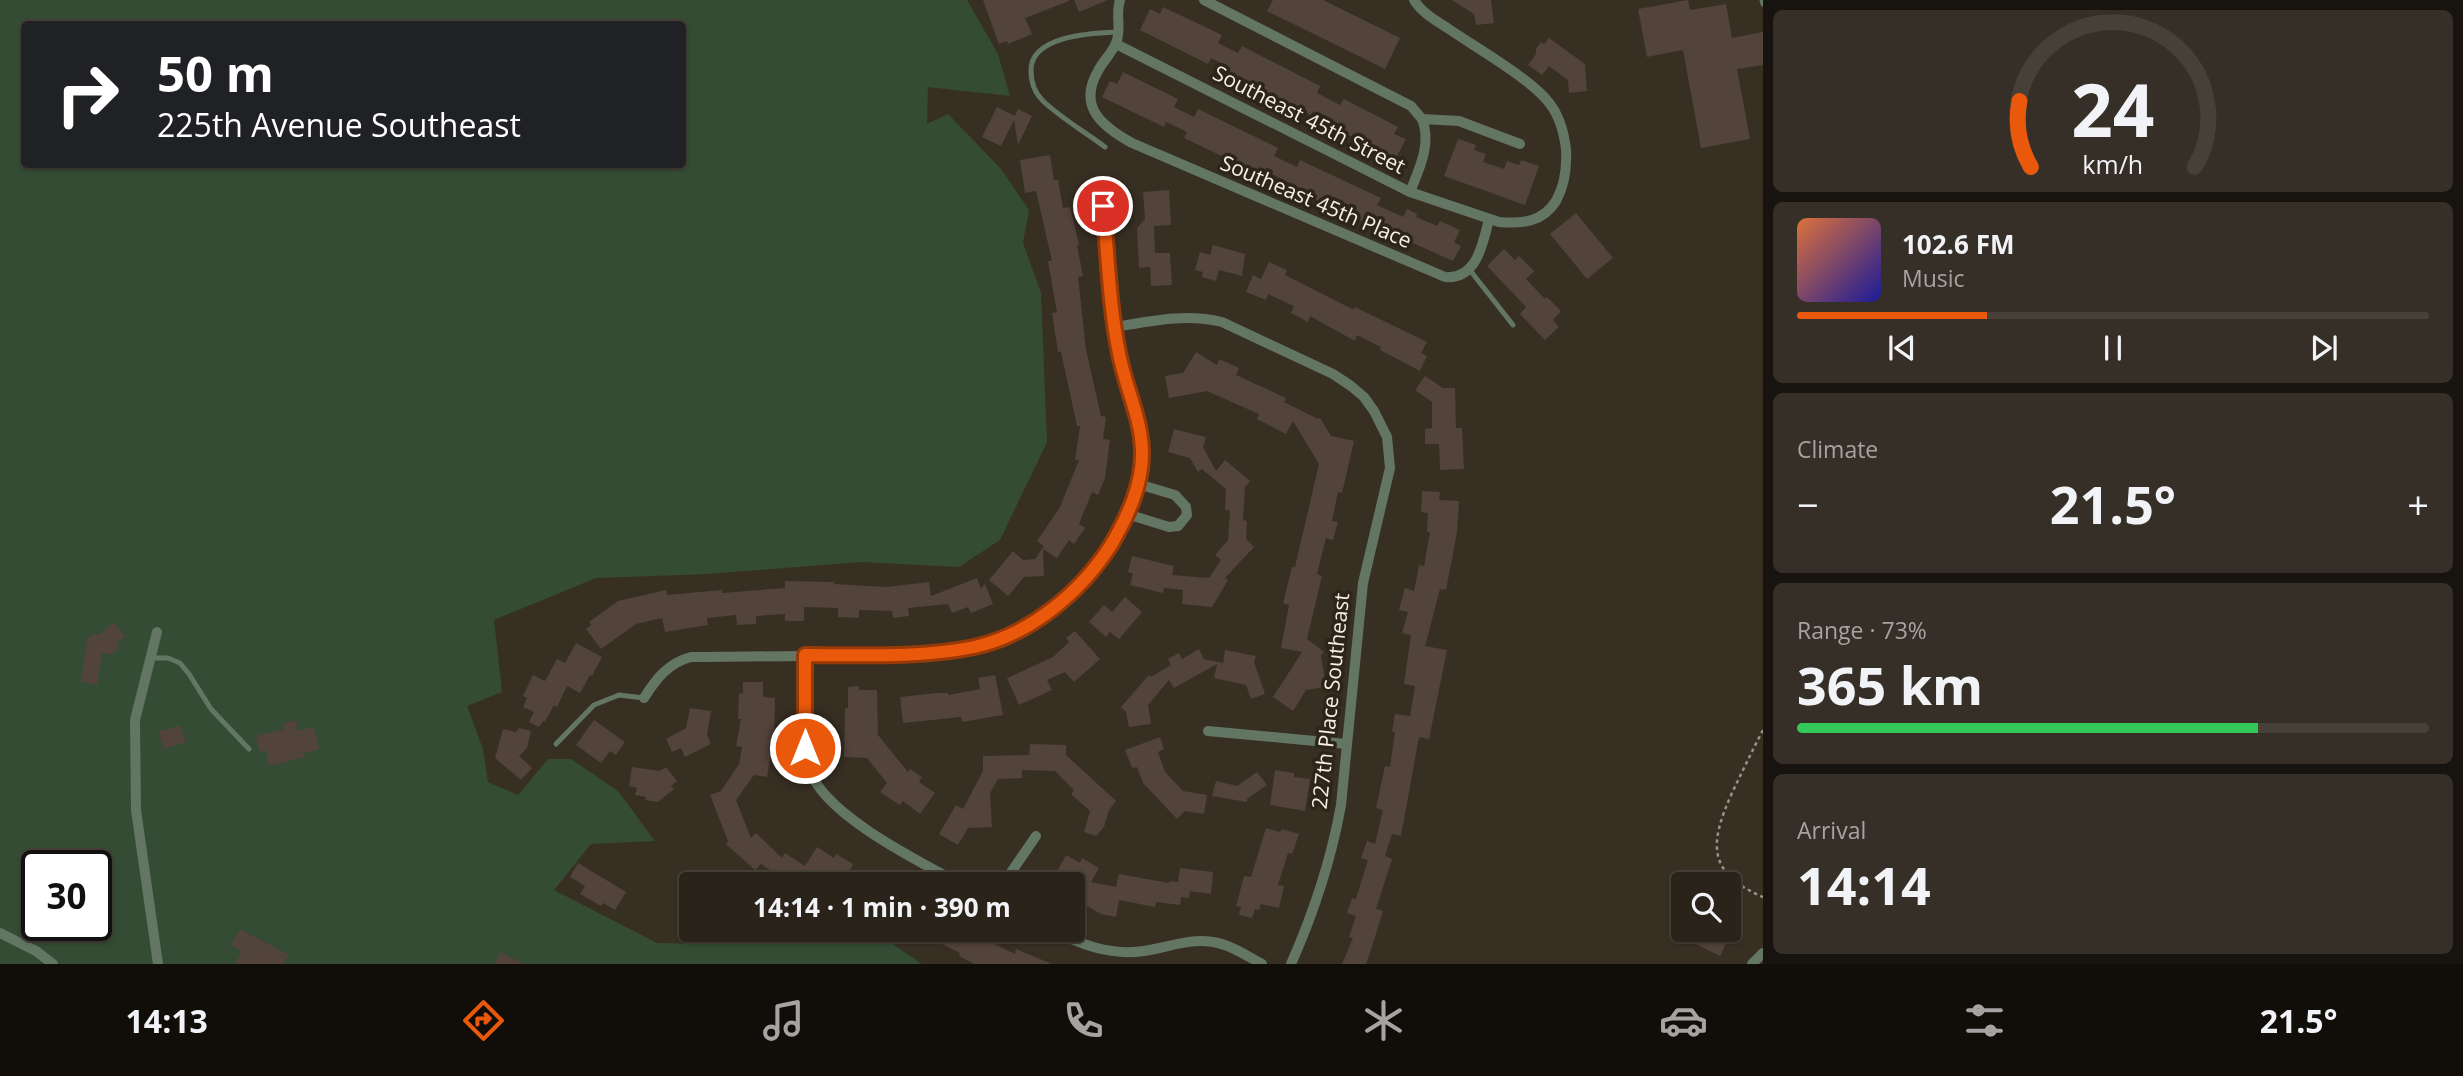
<!DOCTYPE html>
<meta charset="utf-8">
<style>
:root{--surface:#2a231a;--page:#362f27;--text:#f1f3f6;--muted:#a5a4a2;--line:#464039;--accent:#ea580c}
body{margin:0;font-family:"Open Sans",sans-serif;background:var(--page);color:var(--text);height:100vh;display:flex;flex-direction:column;font-size:26px;white-space:nowrap}
*{box-sizing:border-box;margin:0}
p{font-size:23px;color:var(--muted)}
.icon{flex:none;width:38px;height:38px;fill:none;stroke:currentColor;stroke-width:2;stroke-linecap:round;stroke-linejoin:round}
.map{position:relative;flex:1;overflow:hidden}
.panel{display:flex;flex-direction:column;gap:10px;padding:10px;background:#17130e;width:700px}
.panel>*{flex:none}
.hud{position:absolute;left:21px;top:21px;width:665px;height:147px;border-radius:7px;box-shadow:0 2px 5px #0004,0 0 0 2px var(--line);background:#202124;color:#fff;overflow:hidden}
.controls{position:absolute;left:1671px;top:872px;display:grid;gap:14px}
.controls a{display:grid;place-items:center;width:70px;height:70px;border-radius:7px;background:var(--surface);box-shadow:0 2px 5px #0004,0 0 0 2px var(--line);font-size:35px}
.speed{position:absolute;left:21px;top:850px;display:flex;gap:14px;font-size:35px;font-weight:700;text-align:center}
.speed>*{display:grid;place-content:center;width:91px;height:91px;border-radius:50%;background:var(--surface);box-shadow:0 2px 5px #0004,0 0 0 2px var(--line);line-height:1}
.speed .limit{border:4px solid #111;border-radius:10px;background:#fff;color:#111}
.pin{position:absolute;display:grid;place-items:center;width:60px;height:60px;color:#fff;margin:-30px;border:4px solid #fff;border-radius:50%;box-shadow:0 2px 7px #0007}
.me{position:absolute;width:77px;margin:-38px;rotate:0deg;stroke-linejoin:round;filter:drop-shadow(0 0 5px #0008)}
.turn{display:flex;align-items:center;gap:24px;height:147px;padding:0 21px;font-size:32px}
.turn .icon{width:91px;height:91px;stroke-width:2.5}
.turn b{display:block;font-size:49px;line-height:60px}
.big{font-size:52px;font-weight:700;line-height:1.1}
.panel .tile{flex:1;display:flex;flex-direction:column;justify-content:center;gap:10px;min-width:0;padding:0 24px;border-radius:10px;background:var(--page)}
.panel .dial{align-items:center;gap:0}
.dial svg{height:182px;overflow:visible;fill:none;stroke:var(--line);stroke-width:7;stroke-linecap:round;text-anchor:middle}
.dial text{fill:var(--text);stroke:none}
.song{display:flex;align-items:center;gap:21px}
.cover{width:84px;height:84px;border-radius:10px;background:linear-gradient(135deg,hsl(20 70% 55%),hsl(240 70% 35%))}
.played{height:7px;border-radius:4px;background:linear-gradient(90deg,var(--accent) 30%,var(--line) 30%)}
.keys{display:flex;justify-content:space-around;direction:ltr}
.heat{display:flex;justify-content:space-between;align-items:center;font-size:38px;direction:ltr}
.charge{height:10px;border-radius:5px;background:linear-gradient(90deg,#34c759 73%,var(--line) 0)}
.trip{position:absolute;left:679px;top:872px;width:406px;height:70px;border-radius:7px;background:var(--surface);box-shadow:0 2px 5px #0004,0 0 0 2px var(--line);font-weight:700;line-height:70px;text-align:center}
.dock{display:flex;height:112px;justify-content:space-around;align-items:center;background:#110e0a;color:var(--muted)}
.dock .icon{width:49px;height:49px}
.dock .selected{color:var(--accent)}
.dock b{font-size:32px;color:var(--text)}
main{display:flex;flex:1;min-height:0}
.map>svg:first-child{display:block}
.green{fill:#344c33;fill-rule:evenodd}
.building{fill:#52433b}
.lines{fill:none;stroke-linecap:round;stroke-linejoin:round}
.path{stroke:#9a9289;stroke-width:2.5;stroke-dasharray:3.5 3.5;stroke-linecap:butt}
.lane{stroke:#637663;stroke-width:5}
.street{stroke:#637663;stroke-width:10}
.route-casing{stroke:#983908;stroke-width:18}
.route{stroke:#ea580c;stroke-width:12}
.labels{text-anchor:middle;stroke-width:7;stroke-linejoin:round;paint-order:stroke}
.street-label{font-size:21px;fill:#f6f0e9;stroke:#2e2519}
</style>
<main>
<div class="map">
<svg width="1763" height="964" viewBox="0 0 1763 964">
<rect width="100%" height="100%" fill="#382f23"/>
<path class="green" d="M0,0H967L998,54L1010,96L928,87L927,124L948,114L1001,169L1029,210L1023,243L1041,293L1047,442L1000,540L959,567L861,562L708,574L596,578L494,620L502,692L467,706L483,749L488,782L518,795L548,759H571L618,791L655,841L591,844L554,890L657,943L706,944L715,929H855L885,939L922,964H0ZM24,24H682V164H24ZM37,866H96V926H37Z"/>
<g class="building">
<polygon points="983,0 1069,0 1069,1 1025,18 1032,34 1008,44 1007,41 999,44"/>
<polygon points="1074,0 1108,0 1079,12"/>
<polygon points="1273,0 1323,0 1400,38 1385,69 1267,11"/>
<polygon points="1452,0 1491,0 1494,23 1476,25 1474,14"/>
<polygon points="1688,0 1690,10 1726,4 1732,38 1763,32 1763,65 1737,69 1750,139 1701,148 1683,50 1647,57 1638,9"/>
<polygon points="1163,7 1222,35 1218,43 1238,53 1242,46 1320,86 1317,93 1340,105 1344,99 1398,127 1394,134 1406,139 1396,158 1330,126 1333,121 1313,111 1311,115 1227,73 1230,68 1211,58 1208,64 1140,30 1150,9 1160,14"/>
<polygon points="1549,38 1585,64 1587,91 1569,93 1568,80 1549,66 1542,75 1528,65 1536,54 1536,49 1541,42 1544,44"/>
<polygon points="1123,72 1178,99 1174,107 1194,117 1198,109 1278,148 1274,156 1297,167 1300,160 1381,198 1377,205 1403,217 1407,209 1417,214 1416,217 1437,226 1440,221 1460,230 1454,242 1461,246 1453,261 1393,234 1394,232 1372,221 1370,225 1288,187 1290,183 1270,173 1268,178 1184,138 1187,132 1166,122 1164,127 1102,97 1110,81 1117,84"/>
<polygon points="997,107 1015,116 1018,109 1032,116 1018,145 1014,120 1001,146 982,137"/>
<polygon points="1458,139 1476,145 1474,150 1486,154 1483,162 1504,169 1507,161 1519,165 1521,160 1539,166 1525,205 1444,176"/>
<polygon points="1050,155 1054,180 1058,180 1063,208 1070,207 1079,245 1077,245 1083,276 1078,277 1086,350 1101,416 1106,417 1103,439 1110,440 1105,478 1098,495 1092,492 1079,524 1085,528 1074,544 1069,540 1057,558 1043,549 1044,576 1024,577 1008,596 989,580 1013,551 1023,560 1035,559 1044,546 1037,541 1060,507 1079,460 1075,460 1080,426 1077,426 1061,352 1058,352 1052,313 1057,312 1048,261 1052,261 1036,191 1025,193 1020,160"/>
<polygon points="1169,190 1171,225 1154,226 1155,253 1170,253 1172,285 1151,286 1150,267 1139,268 1137,228 1145,219 1143,192"/>
<polygon points="1576,213 1613,258 1587,279 1550,234"/>
<polygon points="1213,245 1245,254 1242,276 1219,270 1216,281 1202,277 1203,272 1195,270 1200,252 1210,255"/>
<polygon points="1504,249 1515,260 1519,256 1534,271 1526,279 1545,299 1547,297 1561,311 1553,320 1559,327 1545,340 1520,314 1526,307 1487,266"/>
<polygon points="1269,262 1287,270 1285,275 1354,310 1355,307 1427,342 1421,353 1427,356 1420,371 1380,350 1381,347 1357,335 1355,341 1310,316 1308,322 1291,313 1294,306 1268,294 1266,300 1246,292 1253,275 1261,279"/>
<polygon points="1196,352 1217,365 1219,359 1239,368 1236,375 1286,398 1284,402 1318,419 1320,418 1331,436 1354,441 1342,493 1338,492 1332,521 1338,522 1333,540 1326,538 1317,574 1322,576 1307,639 1324,652 1321,656 1326,687 1306,690 1293,711 1273,697 1302,652 1281,648 1289,605 1283,603 1292,567 1295,567 1319,464 1293,421 1286,434 1257,419 1259,414 1207,391 1169,398 1165,376 1183,373"/>
<polygon points="1425,376 1443,388 1455,388 1456,428 1462,428 1464,469 1440,470 1439,444 1425,444 1425,429 1432,428 1432,402 1415,390"/>
<polygon points="1174,429 1206,437 1203,447 1216,471 1225,460 1250,481 1245,487 1243,520 1247,521 1246,539 1254,547 1225,578 1228,580 1212,607 1182,604 1183,590 1164,588 1163,593 1130,585 1133,574 1128,572 1132,556 1174,566 1172,575 1209,578 1221,560 1215,555 1228,540 1230,510 1225,510 1226,489 1202,469 1198,472 1190,458 1168,452"/>
<polygon points="1422,491 1440,492 1439,500 1459,501 1457,533 1446,590 1440,589 1425,646 1447,650 1429,739 1419,737 1401,836 1392,834 1385,856 1392,859 1376,909 1383,911 1369,956 1366,964 1342,964 1353,938 1349,937 1356,916 1347,913 1352,898 1356,899 1368,860 1361,858 1367,841 1375,844 1383,810 1376,808 1385,766 1390,767 1395,732 1392,732 1395,714 1410,716 1415,686 1404,684 1411,635 1402,633 1408,612 1399,610 1405,588 1414,591 1419,565 1424,566 1430,532 1427,532 1428,513 1421,512"/>
<polygon points="977,578 981,589 985,584 993,604 971,613 968,607 952,613 948,604 908,608 909,616 893,618 892,611 859,610 859,618 838,617 838,608 804,607 804,621 785,621 785,614 756,616 756,624 737,625 736,615 707,618 708,625 665,632 662,618 636,624 601,649 586,629 591,625 589,622 618,601 666,590 667,595 722,590 722,593 785,588 785,581 834,582 834,584 886,587 929,582 931,596"/>
<polygon points="1125,597 1142,612 1119,639 1110,632 1106,637 1089,622 1104,605 1112,612"/>
<polygon points="113,622 125,636 117,643 120,648 112,654 102,653 97,685 81,682 87,643 85,640 93,634 99,635"/>
<polygon points="1075,631 1100,659 1074,682 1065,672 1047,680 1052,690 1019,705 1007,678 1053,657 1069,642 1066,638"/>
<polygon points="576,643 602,657 592,676 590,675 580,693 567,686 557,707 554,705 545,722 543,721 539,727 529,722 534,712 523,707 527,698 523,696 533,675 545,681 557,659 565,663"/>
<polygon points="1199,649 1204,659 1223,663 1225,650 1256,656 1254,662 1265,694 1251,699 1246,685 1214,678 1217,664 1174,688 1169,680 1148,705 1151,724 1129,727 1126,712 1121,707 1149,675 1151,677 1171,665 1168,659 1179,653 1182,659"/>
<polygon points="995,675 1003,715 962,722 961,717 903,723 900,697 937,693 948,693 948,695 980,689 978,678"/>
<polygon points="743,682 763,682 763,697 775,698 774,738 767,777 754,775 736,800 751,838 756,833 782,858 785,853 805,866 817,847 834,858 836,854 853,864 847,876 861,884 791,884 761,864 755,870 726,844 728,841 710,795 721,791 739,764 742,747 736,746 741,719 738,719 739,693 743,694"/>
<polygon points="859,686 859,690 877,690 878,735 908,772 910,769 922,777 919,782 935,793 920,814 903,801 900,805 880,792 887,783 867,758 844,757 845,708 848,708 848,687"/>
<polygon points="690,708 711,711 707,735 711,744 685,757 681,748 672,752 666,739 686,728"/>
<polygon points="296,720 298,731 314,727 319,749 304,753 305,757 269,766 266,750 260,752 256,736 285,729 284,723"/>
<polygon points="594,720 625,742 616,755 610,751 601,763 576,745"/>
<polygon points="180,725 186,742 164,749 158,732"/>
<polygon points="519,728 531,731 527,748 519,756 532,768 521,780 495,758 503,729 516,732"/>
<polygon points="1160,737 1164,749 1158,752 1165,772 1183,791 1207,795 1204,814 1185,811 1177,819 1143,783 1137,767 1132,768 1125,750"/>
<polygon points="1030,744 1066,745 1066,755 1116,801 1109,810 1104,827 1096,836 1084,832 1090,811 1071,794 1074,790 1055,771 1022,770 1022,778 998,779 990,793 992,827 968,828 958,845 939,834 956,805 963,809 983,771 983,756 1029,755"/>
<polygon points="632,767 660,771 666,767 677,781 671,786 674,789 658,802 645,800 646,797 635,795 637,788 629,786"/>
<polygon points="1275,770 1294,773 1294,777 1310,779 1305,811 1270,805"/>
<polygon points="1257,772 1267,785 1247,799 1247,802 1212,796 1216,781 1237,786"/>
<polygon points="1266,828 1280,832 1282,829 1299,834 1292,854 1288,853 1278,885 1284,886 1279,908 1261,904 1259,910 1255,909 1252,918 1239,915 1241,907 1236,906 1244,876 1251,877"/>
<polygon points="1066,855 1080,863 1082,858 1099,868 1091,882 1116,887 1119,874 1169,883 1170,881 1178,882 1180,868 1213,872 1211,894 1190,891 1189,898 1181,897 1180,905 1156,902 1155,907 1119,900 1116,917 1101,914 1073,898 1073,884 1067,884 1054,877"/>
<polygon points="578,863 626,892 615,910 603,903 601,906 580,894 585,886 570,877"/>
<polygon points="1729,904 1742,910 1720,956 1688,940 1693,929 1729,929"/>
<polygon points="240,929 289,955 284,964 235,964 242,951 231,945"/>
<polygon points="912,929 974,929 988,936 986,940 1015,954 1016,949 1052,964 974,964 959,956 960,953"/>
<polygon points="500,952 525,964 494,964"/>
</g>
<g class="lines">
<path class="path" d="M1763,730C1752,751 1742,772 1732,793C1709,844 1707,873 1763,897"/>
<g class="lane">
<polyline points="1762,0 1763,4"/>
<path d="M1105,147C1085,132 1061,118 1043,101C1035,93 1031,82 1031,71C1030,35 1094,33 1118,32"/>
<polyline points="1469,269 1513,325"/>
<polyline points="151,658 168,658 180,663 189,674 211,709 249,749"/>
<polyline points="556,744 594,705 619,695 644,698"/>
</g>
<g class="street">
<path d="M1120,0C1115,14 1122,30 1116,43C1112,53 1103,61 1098,71C1077,107 1103,127 1132,143L1445,277C1477,280 1483,243 1489,219"/>
<polyline points="1204,0 1411,106 1422,119 1459,121 1520,144"/>
<path d="M1116,44L1410,192L1499,222C1522,224 1543,222 1556,201C1565,185 1567,167 1566,149C1564,133 1560,117 1550,104C1532,79 1473,46 1446,27C1435,20 1421,12 1414,0"/>
<path d="M1410,192C1419,169 1432,144 1422,119"/>
<path d="M1115,327C1151,321 1186,313 1222,322L1333,374L1351,386L1364,397L1374,411L1387,437L1390,468L1363,583L1341,805C1331,861 1314,912 1291,964"/>
<polyline points="1127,514 1169,527 1178,526 1187,515 1186,507 1175,495 1138,484"/>
<polyline points="157,632 135,720 136,810 158,964"/>
<path d="M805,655C805,688 800,738 809,768C822,814 920,862 961,884"/>
<path d="M644,698C656,679 668,663 691,657C760,656 829,657 898,653C923,652 952,653 977,646C1030,632 1076,596 1107,551C1126,523 1142,488 1142,453C1142,416 1124,386 1118,350C1109,294 1106,237 1100,181"/>
<polyline points="1208,731 1346,744"/>
<polyline points="1003,884 1036,836"/>
<path d="M1050,929C1080,944 1109,956 1144,951C1167,948 1188,938 1213,942C1231,945 1247,956 1262,964"/>
<polyline points="0,933 36,951 53,964"/>
<polyline points="1752,964 1763,953"/>
</g>
</g>
<g class="lines">
<defs>
<path id="route" d="M805,748V655C858,655 922,658 974,647C1030,635 1081,592 1111,545C1128,516 1143,484 1142,451C1141,416 1125,387 1119,353C1109,305 1108,254 1103,206"/>
</defs>
<use href="#route" class="route-casing"/>
<use href="#route" class="route"/>
</g>
<g class="labels">
<g class="street-label">
<text transform="translate(1309 120) rotate(27)" y="7">Southeast 45th Street</text>
<text transform="translate(1316 202) rotate(23)" y="7">Southeast 45th Place</text>
<text transform="translate(1331 701) rotate(-84)" y="7">227th Place Southeast</text>
</g>
</g>
</svg>
<div class="controls">
<a><svg class="icon" aria-label="search" viewBox="0 0 24 24"><circle cx="10" cy="10" r="6"/><path d="M15 15l6 6"/></svg></a>
</div>
<div class="speed"><div class="limit">30</div></div>
<div class="pin" style="left:1103px;top:206px;background:#d93025"><svg class="icon" aria-label="arrive" viewBox="0 0 24 24"><path d="M6 21V4h12l-3 4 3 4H6"/></svg></div>
<svg class="me" style="left:805px;top:748px" viewBox="-20 -20 40 40"><circle r="17" fill="#ea580c" stroke="#fff" stroke-width="3"/><path d="M0-11L8 9 0 5-8 9z" fill="#fff"/></svg>
<div class="trip">14:14 · 1 min · 390 m</div>
<div class="hud">
<div class="turn"><svg class="icon" aria-label="right" viewBox="0 0 24 24"><path d="M7 20v-9h11M14 6l5 5-5 5"/></svg><div><b>50 m</b>225th Avenue Southeast</div></div>
</div>
</div>
<section class="panel">
<div class="tile dial"><svg viewBox="0 0 100 80">
<path d="M14 69A42 42 0 1 1 86 69"/>
<path d="M14 69A42 42 0 0 1 9 40" stroke="#ea580c"/>
<text x="50" y="56" font-size="32" font-weight="700">24</text>
<text x="50" y="72" font-size="11">km/h</text>
</svg></div>
<div class="tile">
<div class="song"><i class="cover"></i><div><b>102.6 FM</b><p>Music</p></div></div>
<div class="played"></div>
<div class="keys"><svg class="icon" aria-label="previous" viewBox="0 0 24 24"><path d="M18 5L8 12l10 7zM5 5v14"/></svg><svg class="icon" aria-label="pause" viewBox="0 0 24 24"><path d="M8 5v14M16 5v14"/></svg><svg class="icon" aria-label="next" viewBox="0 0 24 24"><path d="M6 5l10 7-10 7zM19 5v14"/></svg></div>
</div>
<div class="tile"><p>Climate</p>
<div class="heat"><a>−</a><b class="big">21.5°</b><a>+</a></div>
</div>
<div class="tile"><p>Range · 73%</p><b class="big">365 km</b><div class="charge"></div></div>
<div class="tile"><p>Arrival</p><b class="big">14:14</b></div>
</section>
</main>
<nav class="dock">
<b>14:13</b>
<svg class="icon selected" aria-label="directions" viewBox="0 0 24 24"><path d="M12 3l9 9-9 9-9-9zM9 14v-3h6M13 9l2 2-2 2"/></svg>
<svg class="icon" aria-label="music" viewBox="0 0 24 24"><path d="M9 18V5l10-2v13"/><circle cx="6" cy="18" r="3"/><circle cx="16" cy="16" r="3"/></svg>
<svg class="icon" aria-label="phone" viewBox="0 0 24 24"><path d="M5 4h4l2 5-3 2q2 4 5 5l2-3 5 2v4C11 20 4 13 5 4z"/></svg>
<svg class="icon" aria-label="climate" viewBox="0 0 24 24"><path d="M12 3v18M4 7l16 10M4 17L20 7"/></svg>
<svg class="icon" aria-label="car" viewBox="0 0 24 24"><path d="M5 17H2v-5l4-1 3-4h7l3 4 3 1v5h-3M9 17h6M6 11h13"/><circle cx="7" cy="17" r="2"/><circle cx="17" cy="17" r="2"/></svg>
<svg class="icon" aria-label="filters" viewBox="0 0 24 24"><path d="M4 7h16M4 17h16"/><circle cx="9" cy="7" r="2"/><circle cx="15" cy="17" r="2"/></svg>
<b>21.5°</b>
</nav>
